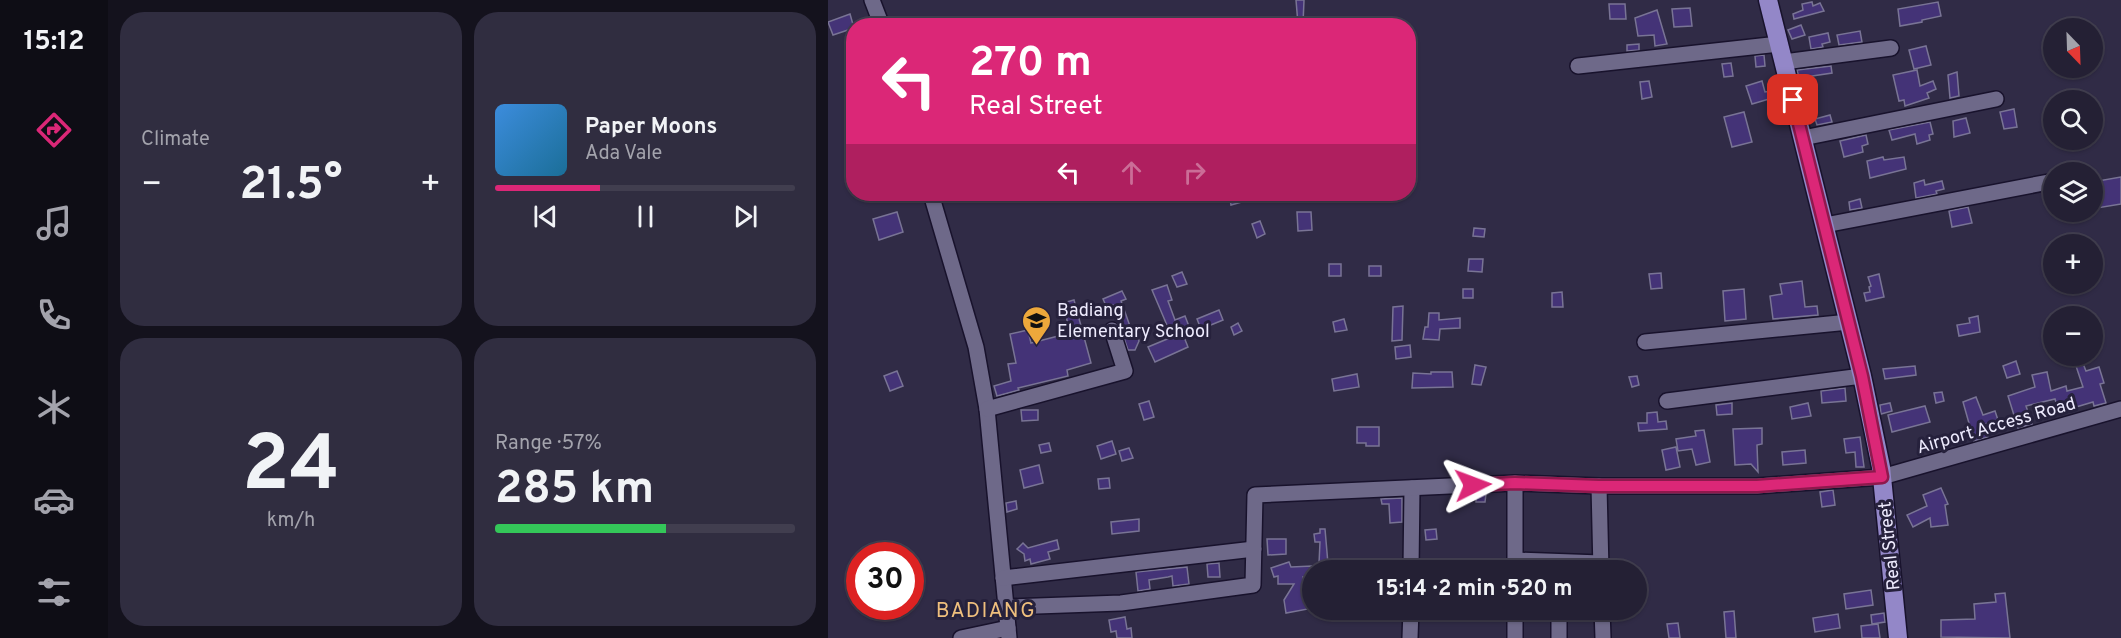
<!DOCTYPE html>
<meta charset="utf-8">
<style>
:root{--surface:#242034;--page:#302d40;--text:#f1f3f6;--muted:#a3a3ac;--line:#413e4f;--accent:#db2777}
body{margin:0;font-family:Overpass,sans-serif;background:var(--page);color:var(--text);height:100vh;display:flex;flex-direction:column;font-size:22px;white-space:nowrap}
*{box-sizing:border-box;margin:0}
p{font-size:20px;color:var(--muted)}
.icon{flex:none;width:33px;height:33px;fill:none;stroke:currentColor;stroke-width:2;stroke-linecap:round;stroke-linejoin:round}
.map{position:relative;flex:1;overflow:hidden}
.side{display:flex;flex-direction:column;gap:12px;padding:12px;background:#14121d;width:720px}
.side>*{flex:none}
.banner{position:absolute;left:18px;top:18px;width:570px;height:183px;border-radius:24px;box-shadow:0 2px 4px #0004,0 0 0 2px var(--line);background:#db2777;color:#fff;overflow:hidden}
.needle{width:39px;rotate:157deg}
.fabs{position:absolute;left:1215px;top:18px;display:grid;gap:12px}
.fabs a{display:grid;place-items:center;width:60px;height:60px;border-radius:50%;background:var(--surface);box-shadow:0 2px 4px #0004,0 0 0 2px var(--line);font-size:30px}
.speed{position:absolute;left:18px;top:542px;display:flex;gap:12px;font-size:30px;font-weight:700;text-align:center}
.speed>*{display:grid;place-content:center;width:78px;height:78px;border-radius:50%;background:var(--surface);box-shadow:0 2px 4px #0004,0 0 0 2px var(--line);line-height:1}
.speed .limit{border:9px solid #d22;background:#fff;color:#111}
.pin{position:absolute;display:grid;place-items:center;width:51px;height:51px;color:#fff;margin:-26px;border-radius:12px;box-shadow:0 3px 9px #0006}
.me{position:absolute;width:66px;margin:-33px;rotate:87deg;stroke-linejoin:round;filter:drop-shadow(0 0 4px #0008)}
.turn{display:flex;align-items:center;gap:21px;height:126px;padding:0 24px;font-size:27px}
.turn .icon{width:78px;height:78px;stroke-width:2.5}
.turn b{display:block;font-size:42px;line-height:51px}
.lanes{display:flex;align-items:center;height:57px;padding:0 24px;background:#0003;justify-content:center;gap:30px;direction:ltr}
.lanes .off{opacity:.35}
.big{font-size:45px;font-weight:700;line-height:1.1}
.side .card{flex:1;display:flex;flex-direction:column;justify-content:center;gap:9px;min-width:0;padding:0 21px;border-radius:24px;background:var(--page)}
.side .dial{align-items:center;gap:0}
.dial b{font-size:78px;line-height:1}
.song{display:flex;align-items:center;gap:18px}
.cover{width:72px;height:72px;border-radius:9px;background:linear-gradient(135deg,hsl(210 70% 55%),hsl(200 70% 35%))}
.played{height:6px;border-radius:3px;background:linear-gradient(90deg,var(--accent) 35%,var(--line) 35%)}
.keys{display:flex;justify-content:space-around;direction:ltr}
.heat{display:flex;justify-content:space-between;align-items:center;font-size:33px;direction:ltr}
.charge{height:9px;border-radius:4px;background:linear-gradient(90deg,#34c759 57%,var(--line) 0)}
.side .tiles{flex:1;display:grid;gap:12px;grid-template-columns:repeat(2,1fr)}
.trip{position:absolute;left:474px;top:560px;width:345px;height:60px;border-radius:30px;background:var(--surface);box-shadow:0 2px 4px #0004,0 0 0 2px var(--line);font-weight:700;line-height:60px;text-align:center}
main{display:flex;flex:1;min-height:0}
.tabs{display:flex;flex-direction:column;width:108px;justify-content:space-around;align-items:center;background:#0e0d15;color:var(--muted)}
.tabs .icon{width:42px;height:42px}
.tabs .selected{color:var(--accent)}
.tabs b{font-size:27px;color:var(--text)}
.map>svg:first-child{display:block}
.building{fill:#437;stroke:#797495;stroke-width:1.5}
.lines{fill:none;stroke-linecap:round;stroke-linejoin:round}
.minor-casing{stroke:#18122c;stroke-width:18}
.major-casing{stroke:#18122c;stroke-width:21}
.minor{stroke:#6e6989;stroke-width:15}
.major{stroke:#9387c8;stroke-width:18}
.route-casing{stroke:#8e194d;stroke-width:15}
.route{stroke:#db2777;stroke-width:10}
.labels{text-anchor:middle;stroke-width:6;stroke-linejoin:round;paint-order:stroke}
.poi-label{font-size:18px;fill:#eeebfe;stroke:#26213c;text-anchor:start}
.street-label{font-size:18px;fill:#eeebfe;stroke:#26213c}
.quarter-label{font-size:21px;letter-spacing:1.5px;fill:#efbf7d;stroke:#26213c}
</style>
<main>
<nav class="tabs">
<b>15:12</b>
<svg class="icon selected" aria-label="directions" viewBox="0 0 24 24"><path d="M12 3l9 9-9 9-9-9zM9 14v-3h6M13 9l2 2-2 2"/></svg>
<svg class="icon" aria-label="music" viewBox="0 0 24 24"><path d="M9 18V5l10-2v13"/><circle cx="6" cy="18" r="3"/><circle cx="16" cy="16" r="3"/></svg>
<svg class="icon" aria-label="phone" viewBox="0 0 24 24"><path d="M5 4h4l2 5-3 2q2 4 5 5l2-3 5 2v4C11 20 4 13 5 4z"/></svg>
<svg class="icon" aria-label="climate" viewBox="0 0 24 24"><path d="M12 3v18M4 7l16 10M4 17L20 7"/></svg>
<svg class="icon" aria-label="car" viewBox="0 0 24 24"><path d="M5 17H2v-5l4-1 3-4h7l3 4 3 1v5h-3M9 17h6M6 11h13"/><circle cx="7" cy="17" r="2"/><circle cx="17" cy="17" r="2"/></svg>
<svg class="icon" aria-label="filters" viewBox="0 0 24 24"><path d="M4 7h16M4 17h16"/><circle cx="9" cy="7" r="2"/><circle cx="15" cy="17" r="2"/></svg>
</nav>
<section class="side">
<div class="tiles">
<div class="card"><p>Climate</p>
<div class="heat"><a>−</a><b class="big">21.5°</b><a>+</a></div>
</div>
<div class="card">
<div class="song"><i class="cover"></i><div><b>Paper Moons</b><p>Ada Vale</p></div></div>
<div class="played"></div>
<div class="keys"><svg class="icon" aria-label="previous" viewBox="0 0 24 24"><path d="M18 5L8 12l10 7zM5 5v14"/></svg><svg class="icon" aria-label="pause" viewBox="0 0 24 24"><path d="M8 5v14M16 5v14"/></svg><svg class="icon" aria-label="next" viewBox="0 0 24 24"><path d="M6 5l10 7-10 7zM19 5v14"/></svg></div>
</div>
<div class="card dial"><b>24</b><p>km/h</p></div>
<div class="card"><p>Range · 57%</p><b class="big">285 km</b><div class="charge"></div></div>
</div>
</section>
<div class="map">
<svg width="1293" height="638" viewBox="0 0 1293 638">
<rect width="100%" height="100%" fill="#302b46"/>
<g class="building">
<polygon points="468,0 476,0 475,24 470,24"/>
<polygon points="984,2 985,6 992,3 996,11 966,19 965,14 975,10 974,4"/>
<polygon points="1110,2 1113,16 1094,20 1094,22 1072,26 1070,9"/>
<polygon points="781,4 797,4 798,19 782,19"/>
<polygon points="862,8 864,26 846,27 844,9"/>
<polygon points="829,10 839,44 827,46 826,35 810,36 807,18"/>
<polygon points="22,14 26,28 5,35 0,22"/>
<polygon points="973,25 977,35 964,39 960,30"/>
<polygon points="1032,31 1034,42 1011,45 1009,35"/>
<polygon points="1000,33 1002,42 994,44 995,47 983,49 981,37"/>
<polygon points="811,44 811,50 799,51 799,45"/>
<polygon points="1098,46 1103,65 1086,69 1081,50"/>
<polygon points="936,55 937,66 928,67 927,56"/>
<polygon points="903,63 905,76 896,77 894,64"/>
<polygon points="1003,66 1004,73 971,78 969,70"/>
<polygon points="1089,70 1092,86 1105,81 1108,89 1099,93 1101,98 1077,106 1076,100 1071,101 1065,75"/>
<polygon points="1129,72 1131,96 1122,98 1120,75"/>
<polygon points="821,81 824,97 814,99 812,82"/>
<polygon points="934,81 937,92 951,90 952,100 941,101 941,99 924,104 918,86"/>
<polygon points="1186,109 1189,127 1176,129 1172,112"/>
<polygon points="916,112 924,142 904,147 896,117"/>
<polygon points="1002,115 1004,122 989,125 987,119"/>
<polygon points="1138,118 1142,133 1126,137 1125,121"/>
<polygon points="1102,122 1105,134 1101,135 1102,140 1089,144 1087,134 1064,140 1061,130"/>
<polygon points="1038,135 1040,144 1034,146 1035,152 1016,157 1012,141"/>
<polygon points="1055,157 1056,160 1076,157 1078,169 1042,178 1039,161"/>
<polygon points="1293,177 1293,204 1269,208 1264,182"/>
<polygon points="1096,180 1097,185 1114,181 1116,189 1108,191 1109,194 1088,198 1086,183"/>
<polygon points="401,194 413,194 414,202 403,205"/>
<polygon points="1032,199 1034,208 1022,210 1021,202"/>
<polygon points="1140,207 1144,223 1124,227 1121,211"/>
<polygon points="69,212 75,232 51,240 45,219"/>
<polygon points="469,212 483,212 484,230 470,231"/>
<polygon points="432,221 437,234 429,238 424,224"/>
<polygon points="646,228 657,229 656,237 645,236"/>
<polygon points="641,259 655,259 654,272 640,271"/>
<rect x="501" y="264" width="12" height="12"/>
<rect x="541" y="266" width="12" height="10"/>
<polygon points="354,272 359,284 349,287 344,276"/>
<polygon points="833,273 834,288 823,289 821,274"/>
<polygon points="1051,274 1056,297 1038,301 1036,293 1042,292 1041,287 1043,286 1040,277"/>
<polygon points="974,281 977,307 989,306 990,315 945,319 942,296 954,294 952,284"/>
<polygon points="339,285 344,300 340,301 347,320 357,316 362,329 354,332 360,347 327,362 320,347 344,337 324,290"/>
<rect x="635" y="289" width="10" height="9"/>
<polygon points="916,289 918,319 897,321 895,291"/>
<polygon points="294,291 298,299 293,301 303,329 307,327 311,341 307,350 300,350 285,305 279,308 275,299"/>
<polygon points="734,292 735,307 724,307 724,293"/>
<polygon points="246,300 263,363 239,370 240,376 190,388 191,390 169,396 166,386 183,381 180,364 188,363 182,334 200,330 203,343 242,333 235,303"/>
<polygon points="575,306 574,340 564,341 565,307"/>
<polygon points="391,310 395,320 373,329 369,319"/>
<polygon points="601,313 611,313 611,320 632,318 632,328 612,329 611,340 595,339 597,327 600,327"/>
<polygon points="1150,316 1152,332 1131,336 1129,325 1142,323 1141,318"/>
<polygon points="516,319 519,330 507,332 505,322"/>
<polygon points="410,323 414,331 406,335 403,327"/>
<polygon points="582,345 583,357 568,359 567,347"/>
<polygon points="1188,361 1192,374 1179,378 1175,366"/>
<polygon points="1254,361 1258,371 1271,367 1276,383 1272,384 1278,403 1266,406 1265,402 1248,407 1247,404 1230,409 1227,399 1198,406 1204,424 1190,428 1180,396 1207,387 1204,375 1219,372 1223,391 1238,386 1239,391 1255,387 1247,363"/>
<polygon points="647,365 658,367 653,385 644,384"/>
<polygon points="1087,366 1088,375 1057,379 1055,369"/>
<polygon points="69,371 75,386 62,391 56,376"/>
<polygon points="603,372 624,372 625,387 584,388 585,373 603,374"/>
<polygon points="529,374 531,387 506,391 504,379"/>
<polygon points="809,376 811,385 804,387 801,377"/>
<polygon points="1017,388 1018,401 994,403 993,391"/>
<polygon points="1114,392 1116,401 1108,403 1106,393"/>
<polygon points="1148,397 1155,415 1167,411 1170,420 1157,424 1160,437 1146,441 1135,402"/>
<polygon points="321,401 326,417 316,420 311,404"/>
<polygon points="904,403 904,414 889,415 888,405"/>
<polygon points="980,403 983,416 964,419 962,407"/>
<polygon points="1062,403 1064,411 1053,414 1052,405"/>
<polygon points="1097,406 1102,422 1064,432 1060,415"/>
<polygon points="193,410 210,410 210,420 194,421"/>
<polygon points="829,412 830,422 838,421 839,429 811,431 810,423 819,423 819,413"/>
<polygon points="529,427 551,427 551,446 538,446 538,443 529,443"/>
<polygon points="934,428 934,444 929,445 930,472 923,464 907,465 905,429"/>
<polygon points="876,430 882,462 868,465 864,449 850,451 848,439 868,436 867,431"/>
<polygon points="1032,437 1036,467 1028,467 1027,452 1018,453 1016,439"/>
<polygon points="284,441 288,454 273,459 269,446"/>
<polygon points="221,443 223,451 213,453 211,445"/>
<polygon points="848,447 852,467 838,470 834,450"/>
<polygon points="301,448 305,458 294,461 291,451"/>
<polygon points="977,450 978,463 955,465 954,452"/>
<polygon points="211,465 215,483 196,488 192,470"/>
<polygon points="281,478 282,488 271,489 270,479"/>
<polygon points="1113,488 1120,504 1117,505 1120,525 1103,527 1102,518 1085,527 1079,515 1099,506 1095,495"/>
<polygon points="1005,490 1007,505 994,507 992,492"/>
<polygon points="658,494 657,502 648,502 648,495"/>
<polygon points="574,498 574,522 562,523 561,504 554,504 553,499"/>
<polygon points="188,501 189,509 179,512 178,503"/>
<polygon points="311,519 311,531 284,534 283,522"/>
<polygon points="492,529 497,529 500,564 491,564 492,542 487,542 486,534 492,533"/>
<polygon points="608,529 609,539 598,540 597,530"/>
<polygon points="439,539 458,539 458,554 440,555"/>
<polygon points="229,540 231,549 220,552 222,559 203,564 202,559 197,561 196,554 189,549 195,543 200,548"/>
<rect x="593" y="559" width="14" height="11"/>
<polygon points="573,561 573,570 540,570 540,562"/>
<polygon points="461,562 463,567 484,566 484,577 475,577 480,609 458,613 456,600 466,584 450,584 450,576 446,577 443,568"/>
<polygon points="391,563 392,577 380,577 379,564"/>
<polygon points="359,567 361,584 345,586 344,576 340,577 321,580 322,589 310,591 308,572"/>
<polygon points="1043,590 1045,605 1018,609 1016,594"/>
<polygon points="1177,593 1182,638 1113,637 1113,620 1147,619 1146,604 1168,602 1167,594"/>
<polygon points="906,611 908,638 898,638 896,612"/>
<polygon points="1056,613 1057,622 1044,624 1043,615"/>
<polygon points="1010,614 1012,628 987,632 985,618"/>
<polygon points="297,617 299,629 303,628 304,638 289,638 288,631 283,632 281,620"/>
<polygon points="850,623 852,638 841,638 839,624"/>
<polygon points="1050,624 1052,638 1034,638 1033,626"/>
</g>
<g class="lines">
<defs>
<g id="minor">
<polyline points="44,0 54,26"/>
<polyline points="956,62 1063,48"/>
<polyline points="750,66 951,44"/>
<polyline points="975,138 1168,99"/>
<polyline points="103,194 148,347 159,409 181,638"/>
<polyline points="997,225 1226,181"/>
<polyline points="817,342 1021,322"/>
<polyline points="839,401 1034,376"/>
<polyline points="159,409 297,371 284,330"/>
<polyline points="687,483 687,570"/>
<polyline points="771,486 773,570"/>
<polyline points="687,560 773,563"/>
<polyline points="583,570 584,488"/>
<polyline points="175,578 426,549"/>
<polyline points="178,607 293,603 425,585 427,495 687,483 771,486 929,486 1054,477 1293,409"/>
<polyline points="687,609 687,638"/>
<polyline points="731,609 731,638"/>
<polyline points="774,609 775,638"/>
<polyline points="133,638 180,628"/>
<polyline points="582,638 583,609"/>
</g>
<polyline id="major" points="940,0 1034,376 1053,467 1070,638"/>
</defs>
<use href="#minor" class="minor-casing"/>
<use href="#major" class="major-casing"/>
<use href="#minor" class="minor"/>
<use href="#major" class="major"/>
</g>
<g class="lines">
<defs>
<polyline id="route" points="645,485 687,483 771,486 929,486 1054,477 1034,376 965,100"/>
</defs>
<use href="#route" class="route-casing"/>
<use href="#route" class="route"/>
</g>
<defs>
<symbol id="school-pin" viewBox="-11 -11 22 30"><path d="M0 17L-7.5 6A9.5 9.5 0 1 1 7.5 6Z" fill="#eda83b" stroke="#26213c"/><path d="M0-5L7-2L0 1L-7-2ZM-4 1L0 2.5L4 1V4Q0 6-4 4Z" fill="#111"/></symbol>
</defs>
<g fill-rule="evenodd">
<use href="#school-pin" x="192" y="304" width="33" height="45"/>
</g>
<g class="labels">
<g class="poi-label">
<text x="229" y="316">Badiang<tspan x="229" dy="21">Elementary School</tspan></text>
</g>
<g class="street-label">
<text transform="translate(1168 425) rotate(-16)" y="6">Airport Access Road</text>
<text transform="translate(1061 546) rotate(-96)" y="6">Real Street</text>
</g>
<g class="quarter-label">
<text x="158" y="617">BADIANG</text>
</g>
</g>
</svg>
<div class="fabs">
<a><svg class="needle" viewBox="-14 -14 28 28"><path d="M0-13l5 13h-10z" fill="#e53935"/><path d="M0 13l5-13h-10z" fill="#a3a3ac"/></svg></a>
<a><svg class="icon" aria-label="search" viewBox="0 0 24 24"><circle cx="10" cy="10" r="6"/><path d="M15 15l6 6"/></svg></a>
<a><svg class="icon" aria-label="layers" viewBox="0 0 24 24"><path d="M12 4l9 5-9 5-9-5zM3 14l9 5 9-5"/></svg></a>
<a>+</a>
<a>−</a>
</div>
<div class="speed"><div class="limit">30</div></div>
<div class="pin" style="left:965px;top:100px;background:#d93025"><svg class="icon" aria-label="arrive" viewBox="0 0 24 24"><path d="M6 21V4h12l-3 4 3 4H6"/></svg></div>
<svg class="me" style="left:645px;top:485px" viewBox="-20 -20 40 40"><path d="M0-17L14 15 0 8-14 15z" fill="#db2777" stroke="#fff" stroke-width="4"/></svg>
<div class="trip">15:14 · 2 min · 520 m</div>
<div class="banner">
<div class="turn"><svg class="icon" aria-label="left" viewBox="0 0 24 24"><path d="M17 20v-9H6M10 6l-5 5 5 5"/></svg><div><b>270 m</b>Real Street</div></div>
<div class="lanes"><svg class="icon" aria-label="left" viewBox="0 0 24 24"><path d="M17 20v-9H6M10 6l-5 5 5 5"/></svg><svg class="icon off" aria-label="ahead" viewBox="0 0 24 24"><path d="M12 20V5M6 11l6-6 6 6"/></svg><svg class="icon off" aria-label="right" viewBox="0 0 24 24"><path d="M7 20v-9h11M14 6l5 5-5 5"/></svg></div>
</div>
</div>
</main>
